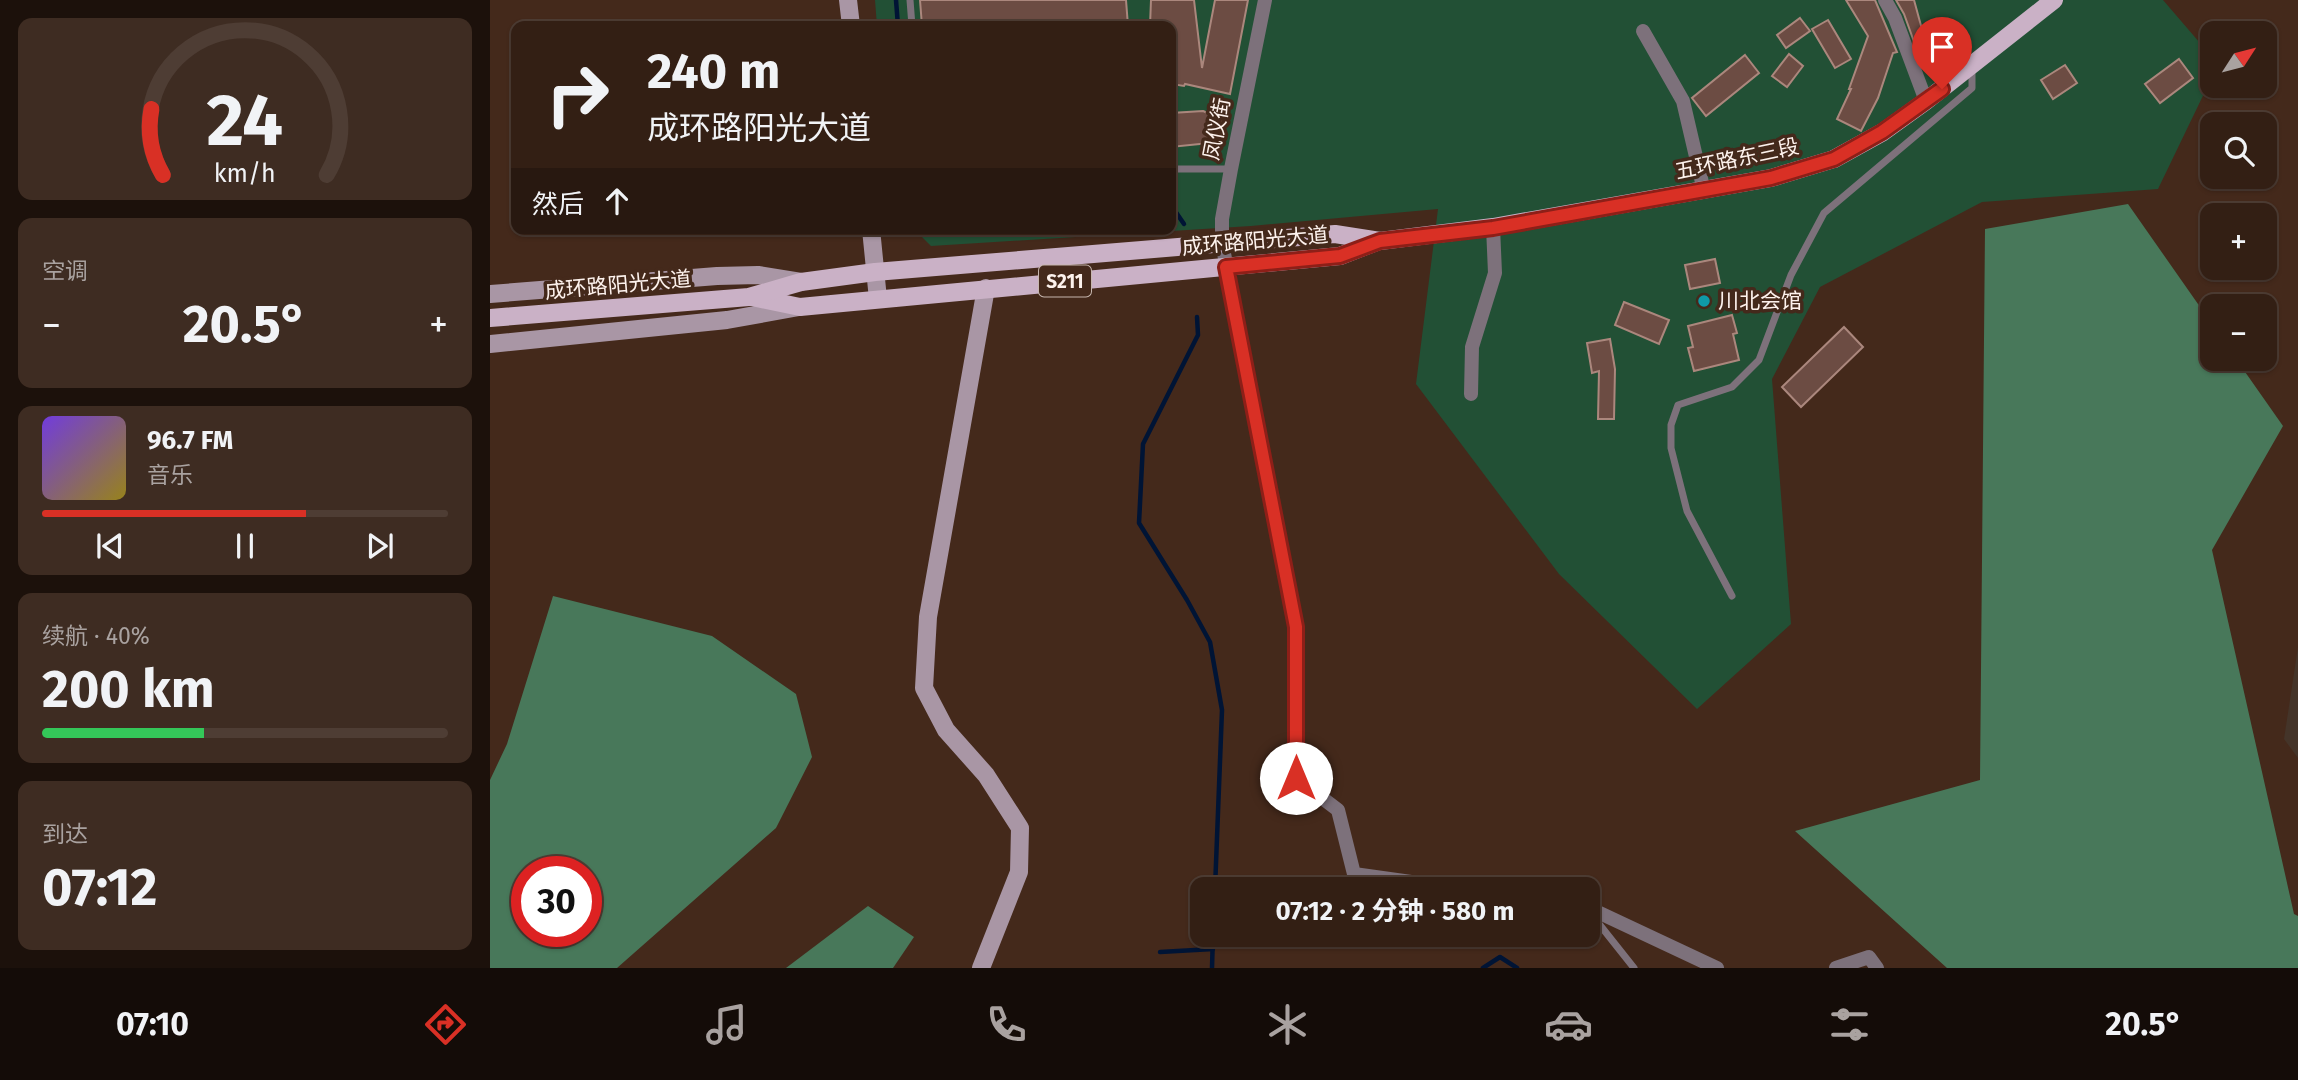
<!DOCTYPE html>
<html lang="zh">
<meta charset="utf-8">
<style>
:root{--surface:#331f14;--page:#3e2c22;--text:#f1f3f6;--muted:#a9a2a0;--line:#4e3d34;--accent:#d93025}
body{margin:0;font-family:"Fira Sans","Noto Sans SC",sans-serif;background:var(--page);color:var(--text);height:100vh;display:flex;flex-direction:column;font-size:26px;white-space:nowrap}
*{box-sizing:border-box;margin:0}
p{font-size:23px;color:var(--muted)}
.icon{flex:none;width:38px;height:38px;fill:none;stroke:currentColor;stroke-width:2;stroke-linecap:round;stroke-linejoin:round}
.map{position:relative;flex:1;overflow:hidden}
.details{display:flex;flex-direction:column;gap:18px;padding:18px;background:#1c110b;width:490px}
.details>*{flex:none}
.top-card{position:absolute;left:21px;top:21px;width:665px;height:214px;border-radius:14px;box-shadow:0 2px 5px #0004,0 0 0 2px var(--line);background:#331f14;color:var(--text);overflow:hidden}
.needle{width:46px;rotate:54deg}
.buttons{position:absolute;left:1710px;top:21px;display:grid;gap:14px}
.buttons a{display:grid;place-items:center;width:77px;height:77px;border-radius:14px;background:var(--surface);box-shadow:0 2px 5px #0004,0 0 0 2px var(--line);font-size:35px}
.speed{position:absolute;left:21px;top:856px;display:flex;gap:14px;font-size:35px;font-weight:700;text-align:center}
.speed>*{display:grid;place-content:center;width:91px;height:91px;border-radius:50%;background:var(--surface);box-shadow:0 2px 5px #0004,0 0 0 2px var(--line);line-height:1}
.speed .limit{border:10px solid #d22;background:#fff;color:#111}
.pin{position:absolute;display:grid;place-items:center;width:60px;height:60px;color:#fff;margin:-72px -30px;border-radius:50% 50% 50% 0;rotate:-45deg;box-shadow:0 0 7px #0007}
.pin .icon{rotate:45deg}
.me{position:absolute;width:77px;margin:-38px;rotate:0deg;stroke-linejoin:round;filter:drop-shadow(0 0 5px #0008)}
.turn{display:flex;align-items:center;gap:24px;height:147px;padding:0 21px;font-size:32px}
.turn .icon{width:91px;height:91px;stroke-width:2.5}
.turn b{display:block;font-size:49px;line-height:60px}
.then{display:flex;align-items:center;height:66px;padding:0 21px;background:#0003;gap:14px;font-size:26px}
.big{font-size:52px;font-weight:700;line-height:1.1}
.details .tile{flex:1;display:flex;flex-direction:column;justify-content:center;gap:10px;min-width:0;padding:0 24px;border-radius:14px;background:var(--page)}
.details .dial{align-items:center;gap:0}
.dial svg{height:182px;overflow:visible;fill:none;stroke:var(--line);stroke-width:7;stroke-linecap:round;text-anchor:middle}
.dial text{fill:var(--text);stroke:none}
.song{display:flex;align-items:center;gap:21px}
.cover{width:84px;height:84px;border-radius:10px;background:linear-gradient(135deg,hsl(260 70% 55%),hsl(50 70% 35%))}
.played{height:7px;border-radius:4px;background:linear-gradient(90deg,var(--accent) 65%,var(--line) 65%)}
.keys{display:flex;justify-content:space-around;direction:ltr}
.heat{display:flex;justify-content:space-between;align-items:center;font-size:38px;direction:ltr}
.charge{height:10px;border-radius:5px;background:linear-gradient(90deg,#34c759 40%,var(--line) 0)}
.trip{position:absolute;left:700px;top:877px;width:410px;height:70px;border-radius:14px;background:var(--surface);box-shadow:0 2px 5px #0004,0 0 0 2px var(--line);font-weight:700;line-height:70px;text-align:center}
.menu{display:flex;height:112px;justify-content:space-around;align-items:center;background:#140c08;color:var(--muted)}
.menu .icon{width:49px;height:49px}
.menu .on{color:var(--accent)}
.menu b{font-size:32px;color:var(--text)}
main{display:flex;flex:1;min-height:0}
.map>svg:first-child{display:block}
.education{fill:#443429}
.green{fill:#225035}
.forest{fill:#48785a;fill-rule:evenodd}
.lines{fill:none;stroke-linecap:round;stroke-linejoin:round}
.stream{stroke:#001435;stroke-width:4.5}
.building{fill:#6c4c43;stroke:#ab877d;stroke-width:2}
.lane{stroke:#7d717b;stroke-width:7}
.street{stroke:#7d717b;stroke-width:14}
.secondary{stroke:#a996a5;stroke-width:18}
.primary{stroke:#cab1c6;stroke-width:18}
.route-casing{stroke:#8d1f18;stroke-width:18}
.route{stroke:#d93025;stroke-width:12}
.culture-dot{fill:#0f9aa8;stroke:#44291b;stroke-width:2.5}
.labels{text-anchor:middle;stroke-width:7;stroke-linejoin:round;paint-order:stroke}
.shield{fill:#44291b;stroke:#c6b6ae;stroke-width:2}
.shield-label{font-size:19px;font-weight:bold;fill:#fdf2ed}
.street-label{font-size:21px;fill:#fdf2ed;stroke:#44291b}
.poi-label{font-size:21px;fill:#fdf2ed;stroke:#44291b;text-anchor:start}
</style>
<main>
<section class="details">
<div class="tile dial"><svg viewBox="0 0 100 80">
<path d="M14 69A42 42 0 1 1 86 69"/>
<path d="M14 69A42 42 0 0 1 9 40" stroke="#d93025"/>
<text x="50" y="56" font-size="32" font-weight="700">24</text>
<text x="50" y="72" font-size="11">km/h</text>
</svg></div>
<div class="tile"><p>空调</p>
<div class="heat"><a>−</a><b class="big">20.5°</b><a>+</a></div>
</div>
<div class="tile">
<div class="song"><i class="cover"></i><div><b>96.7 FM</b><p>音乐</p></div></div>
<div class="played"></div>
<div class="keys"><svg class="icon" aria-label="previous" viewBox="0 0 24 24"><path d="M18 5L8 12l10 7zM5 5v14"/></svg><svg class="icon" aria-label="pause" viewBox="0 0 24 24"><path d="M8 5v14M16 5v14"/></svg><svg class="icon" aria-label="next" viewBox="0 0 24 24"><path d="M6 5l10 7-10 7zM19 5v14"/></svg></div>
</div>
<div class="tile"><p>续航 · 40%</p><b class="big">200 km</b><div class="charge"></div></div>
<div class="tile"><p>到达</p><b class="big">07:12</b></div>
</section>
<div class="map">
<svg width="1808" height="968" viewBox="0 0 1808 968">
<rect width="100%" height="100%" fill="#44291b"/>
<polygon class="education" points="1808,647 1808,758 1794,739"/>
<polygon class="green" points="385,0 1673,0 1722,57 1722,77 1668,189 1492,202 1330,287 1282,379 1301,624 1207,709 1069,574 926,384 948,209 761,226 441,246 424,229 681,229 681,26 387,26"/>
<g class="forest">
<polygon points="1638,204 1722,324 1722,359 1746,359 1793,426 1722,550 1804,914 1808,916 1808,968 1457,968 1305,831 1490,780 1495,229"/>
<path d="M63,596L222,636L306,694L322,757L286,828L127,968H0V780L17,744ZM37,872H96V931H37Z"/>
<polygon points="378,906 424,937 403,968 296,968"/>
</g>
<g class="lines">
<g class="stream">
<polyline points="406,0 408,26"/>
<polyline points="681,205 694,224"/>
<polyline points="707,317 708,335 653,444 649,523 697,600 720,642 732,710 725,889"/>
<polyline points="670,952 723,949"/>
<polyline points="722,968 723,934"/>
<polyline points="993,968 1010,957 1027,968"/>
</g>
</g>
<g class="building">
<polygon points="430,0 636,0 638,26 432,26"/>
<polygon points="661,0 704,0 712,68 725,0 758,0 740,94 695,84 694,86 681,84 681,26 660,26"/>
<polygon points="1356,0 1385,0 1407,52 1403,53 1388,98 1371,131 1347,119 1361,89 1359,89 1378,36"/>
<polygon points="1406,0 1424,0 1433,33 1451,31 1453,46 1427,50 1414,14"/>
<polygon points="1310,18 1320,31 1296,48 1287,35"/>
<polygon points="1338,20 1361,59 1345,68 1322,29"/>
<polygon points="1299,54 1313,66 1297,87 1282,76"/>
<polygon points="1255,55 1269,73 1216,116 1202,98"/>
<polygon points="1689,59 1703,78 1670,103 1655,84"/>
<polygon points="1575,65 1587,83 1563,99 1551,80"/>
<polygon points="713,111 732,119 729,142 681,147 681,113"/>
<polygon points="1225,259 1230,283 1200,289 1195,265"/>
<polygon points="1134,302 1179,320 1169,344 1125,325"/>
<polygon points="1242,315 1247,333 1243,334 1249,360 1204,371 1198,348 1203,347 1198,326"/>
<polygon points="1354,327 1373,347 1311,407 1292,387"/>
<polygon points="1120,339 1125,369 1124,419 1108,419 1109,371 1102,373 1097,343"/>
</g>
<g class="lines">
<g class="lane">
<polyline points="420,0 422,26"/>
<polyline points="681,169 741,169"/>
<polyline points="1242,596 1197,511 1181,448 1181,425 1188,405 1242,387 1269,360 1301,275 1334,213 1482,88 1482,68"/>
<polyline points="1098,910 1144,968"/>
</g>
<g class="street">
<polyline points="775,0 741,169 732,219 732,243 806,627 806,778 848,810 864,874 971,889"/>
<polyline points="1395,0 1405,18 1436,101"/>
<polyline points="1153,31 1193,101 1214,191"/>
<polyline points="981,394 982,347 1005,273 1003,227"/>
<polyline points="1097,907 1227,968"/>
<polyline points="1346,968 1379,957 1387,968"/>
</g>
<g class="secondary">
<polyline points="358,0 361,26"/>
<polyline points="381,229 388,299"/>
<polyline points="0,294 227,276 268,275 311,282"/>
<polyline points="0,344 237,320 309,307"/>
<polyline points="491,968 529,872 530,828 496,775 456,730 434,688 438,617 496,288"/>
</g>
<g class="primary">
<polyline points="262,297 310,307 850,256 889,241"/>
<polyline points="0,318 259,297 311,282 385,272 845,234 890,241 1003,227 1281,178 1344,159 1393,132 1436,101 1564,0"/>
</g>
</g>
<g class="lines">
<defs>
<polyline id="route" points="806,778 806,627 736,267 850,256 890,241 1003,228 1281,178 1344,159 1392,132 1452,89"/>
</defs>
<use href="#route" class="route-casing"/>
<use href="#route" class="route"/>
</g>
<circle class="culture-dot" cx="1214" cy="301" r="7"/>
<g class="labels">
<rect class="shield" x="549" y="265.5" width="52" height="31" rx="5"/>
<g class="shield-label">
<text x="575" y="288">S211</text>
</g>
<g class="street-label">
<text transform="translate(727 129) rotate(-79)" y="7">凤仪街</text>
<text transform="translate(1247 159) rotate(-12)" y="7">五环路东三段</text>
<text transform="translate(765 241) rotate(-5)" y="7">成环路阳光大道</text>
<text transform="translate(128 285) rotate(-5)" y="7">成环路阳光大道</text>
</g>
<g class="poi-label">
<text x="1228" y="308">川北会馆</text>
</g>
</g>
</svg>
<div class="buttons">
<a><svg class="needle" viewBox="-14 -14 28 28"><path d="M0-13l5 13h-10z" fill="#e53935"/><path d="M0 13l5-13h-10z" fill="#a9a2a0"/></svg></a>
<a><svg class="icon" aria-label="search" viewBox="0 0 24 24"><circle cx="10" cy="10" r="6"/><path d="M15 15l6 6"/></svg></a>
<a>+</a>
<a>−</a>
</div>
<div class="speed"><div class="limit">30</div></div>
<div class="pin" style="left:1452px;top:89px;background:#d93025"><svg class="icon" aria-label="arrive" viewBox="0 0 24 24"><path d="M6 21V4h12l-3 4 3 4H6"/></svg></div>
<svg class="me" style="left:806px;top:778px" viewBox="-20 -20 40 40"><circle r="19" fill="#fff"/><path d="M0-13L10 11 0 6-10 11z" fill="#d93025"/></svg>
<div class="trip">07:12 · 2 分钟 · 580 m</div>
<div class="top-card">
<div class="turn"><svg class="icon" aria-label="right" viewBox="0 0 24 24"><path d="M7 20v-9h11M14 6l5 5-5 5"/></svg><div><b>240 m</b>成环路阳光大道</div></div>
<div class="then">然后<svg class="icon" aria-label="ahead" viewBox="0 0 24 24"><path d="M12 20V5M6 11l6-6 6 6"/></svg></div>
</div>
</div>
</main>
<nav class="menu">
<b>07:10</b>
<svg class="icon on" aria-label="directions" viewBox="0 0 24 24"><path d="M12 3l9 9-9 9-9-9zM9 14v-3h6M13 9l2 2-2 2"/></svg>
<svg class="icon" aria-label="music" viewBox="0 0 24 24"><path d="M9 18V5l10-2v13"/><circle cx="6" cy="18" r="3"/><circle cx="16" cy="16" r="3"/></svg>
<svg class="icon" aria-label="phone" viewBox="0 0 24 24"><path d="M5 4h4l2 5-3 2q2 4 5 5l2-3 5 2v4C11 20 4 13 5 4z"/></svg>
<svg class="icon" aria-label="climate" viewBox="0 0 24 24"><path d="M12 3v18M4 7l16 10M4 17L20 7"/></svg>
<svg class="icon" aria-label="car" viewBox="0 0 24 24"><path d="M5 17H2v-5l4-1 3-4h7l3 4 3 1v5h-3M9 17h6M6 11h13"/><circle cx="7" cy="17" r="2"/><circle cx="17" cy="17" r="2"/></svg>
<svg class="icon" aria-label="filters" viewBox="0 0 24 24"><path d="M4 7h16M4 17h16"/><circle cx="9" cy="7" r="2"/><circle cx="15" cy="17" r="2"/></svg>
<b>20.5°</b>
</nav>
